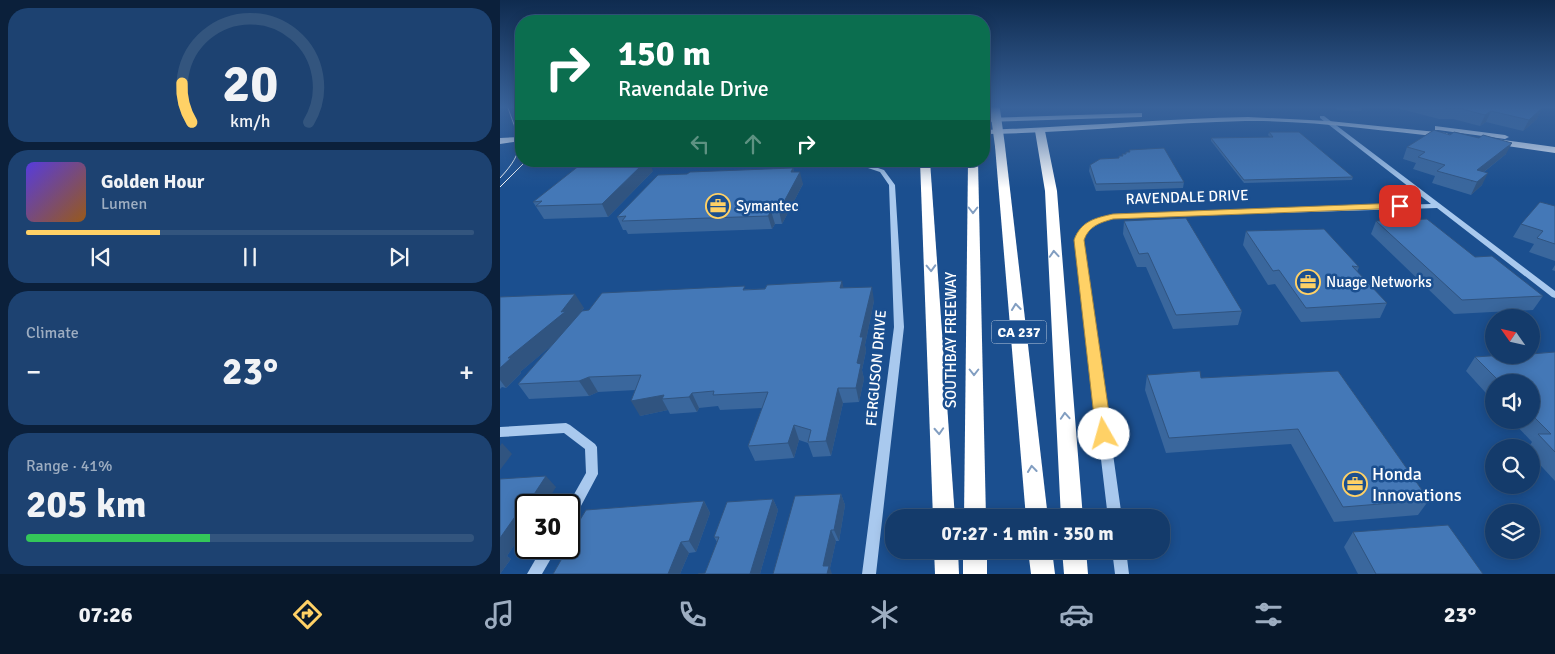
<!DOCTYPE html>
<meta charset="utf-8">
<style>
:root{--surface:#143b6b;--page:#1d4271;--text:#f1f3f6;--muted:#9dadc1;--line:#33557e;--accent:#ffd166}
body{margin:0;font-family:Signika,sans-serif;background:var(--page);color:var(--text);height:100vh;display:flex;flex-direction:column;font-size:19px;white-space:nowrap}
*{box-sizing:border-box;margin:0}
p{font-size:16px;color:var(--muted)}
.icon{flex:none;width:28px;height:28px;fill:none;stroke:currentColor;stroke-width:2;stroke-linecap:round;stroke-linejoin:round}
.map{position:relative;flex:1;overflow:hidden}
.panel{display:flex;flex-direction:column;gap:8px;padding:8px;background:#0b203b;width:500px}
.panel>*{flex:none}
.guide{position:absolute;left:15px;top:15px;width:475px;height:152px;border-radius:20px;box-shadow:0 2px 12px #0003,0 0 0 1px var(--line);background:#0b6e4f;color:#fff;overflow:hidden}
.needle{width:32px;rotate:304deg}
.controls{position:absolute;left:985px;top:309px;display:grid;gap:10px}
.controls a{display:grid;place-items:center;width:55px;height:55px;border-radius:50%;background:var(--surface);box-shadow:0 2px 12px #0003,0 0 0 1px var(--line);font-size:25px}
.speed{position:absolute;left:15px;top:494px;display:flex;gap:10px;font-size:25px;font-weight:700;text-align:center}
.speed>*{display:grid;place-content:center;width:65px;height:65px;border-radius:50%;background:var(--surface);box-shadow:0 2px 12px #0003,0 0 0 1px var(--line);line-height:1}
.speed .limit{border:2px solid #111;border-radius:8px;background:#fff;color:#111}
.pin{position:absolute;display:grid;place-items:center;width:42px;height:42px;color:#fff;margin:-21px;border-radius:10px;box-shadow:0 2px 8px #0006}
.me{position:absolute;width:55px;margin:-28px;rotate:353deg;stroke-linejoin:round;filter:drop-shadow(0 0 4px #0008)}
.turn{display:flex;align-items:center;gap:18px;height:105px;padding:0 20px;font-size:22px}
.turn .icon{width:65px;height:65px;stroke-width:2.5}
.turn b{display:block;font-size:35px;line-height:42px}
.lanes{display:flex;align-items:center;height:48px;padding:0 20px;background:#0003;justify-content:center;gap:25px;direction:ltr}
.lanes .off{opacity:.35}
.big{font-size:38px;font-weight:800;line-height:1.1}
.panel .tile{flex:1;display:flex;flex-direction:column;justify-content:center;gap:8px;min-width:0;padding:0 18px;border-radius:20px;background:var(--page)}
.panel .dial{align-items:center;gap:0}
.dial svg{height:130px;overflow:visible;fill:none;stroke:var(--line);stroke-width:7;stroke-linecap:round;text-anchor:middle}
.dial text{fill:var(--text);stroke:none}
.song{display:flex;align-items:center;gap:15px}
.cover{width:60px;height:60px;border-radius:8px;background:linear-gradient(135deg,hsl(250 70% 55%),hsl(30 70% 35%))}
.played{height:5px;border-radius:2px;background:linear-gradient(90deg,var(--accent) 30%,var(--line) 30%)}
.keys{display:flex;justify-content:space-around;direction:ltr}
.heat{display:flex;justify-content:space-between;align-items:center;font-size:28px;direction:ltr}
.charge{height:8px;border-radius:4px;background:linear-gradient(90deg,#34c759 41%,var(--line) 0)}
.trip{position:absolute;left:385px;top:509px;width:285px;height:50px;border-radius:20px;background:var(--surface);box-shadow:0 2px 12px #0003,0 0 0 1px var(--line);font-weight:800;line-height:50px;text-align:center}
.menu{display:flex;height:80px;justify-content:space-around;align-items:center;background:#08182b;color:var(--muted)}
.menu .icon{width:35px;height:35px}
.menu .selected{color:var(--accent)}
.menu b{font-size:22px;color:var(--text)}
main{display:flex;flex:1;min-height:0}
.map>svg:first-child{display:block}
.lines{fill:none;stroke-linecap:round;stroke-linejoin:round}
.minor{fill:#a9c9ee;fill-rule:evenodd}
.major{fill:#f0f6ff;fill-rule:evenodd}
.highway{fill:#fff;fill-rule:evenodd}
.tram{stroke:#fff;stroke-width:1}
.highway-bridge{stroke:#fff;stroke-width:10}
.wall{fill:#3a679d}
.shaded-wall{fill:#305480}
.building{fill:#4478b7;stroke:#305480}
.oneway{stroke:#829ec1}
.route{fill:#ffd166;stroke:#a68842}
.labels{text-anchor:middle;stroke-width:5;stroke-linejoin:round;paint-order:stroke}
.shield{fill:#1b4f8f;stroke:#bbcadd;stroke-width:1}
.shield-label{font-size:14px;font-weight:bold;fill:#fff}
.street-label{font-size:15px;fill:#fff;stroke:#1b4f8f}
.poi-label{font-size:15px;fill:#fff;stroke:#1b4f8f;text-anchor:start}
.near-poi-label{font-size:18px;fill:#fff;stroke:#1b4f8f;text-anchor:start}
</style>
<main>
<section class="panel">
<div class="tile dial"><svg viewBox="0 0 100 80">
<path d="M14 69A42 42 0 1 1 86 69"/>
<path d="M14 69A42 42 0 0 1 8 45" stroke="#ffd166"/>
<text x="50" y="56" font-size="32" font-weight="700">20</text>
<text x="50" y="72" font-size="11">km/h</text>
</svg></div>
<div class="tile">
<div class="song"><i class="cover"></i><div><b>Golden Hour</b><p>Lumen</p></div></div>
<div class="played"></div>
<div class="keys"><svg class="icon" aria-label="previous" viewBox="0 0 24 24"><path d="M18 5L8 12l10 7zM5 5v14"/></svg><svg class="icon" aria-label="pause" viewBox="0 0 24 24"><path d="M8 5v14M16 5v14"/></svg><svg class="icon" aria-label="next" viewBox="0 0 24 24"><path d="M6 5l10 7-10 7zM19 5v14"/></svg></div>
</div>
<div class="tile"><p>Climate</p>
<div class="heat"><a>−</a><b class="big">23°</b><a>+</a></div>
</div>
<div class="tile"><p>Range · 41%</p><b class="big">205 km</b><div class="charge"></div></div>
</section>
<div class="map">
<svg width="1055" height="574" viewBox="0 0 1055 574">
<rect width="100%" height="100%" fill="#1b4f8f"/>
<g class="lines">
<g class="minor">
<path d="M820,116H824L1055,291V298L1052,297L937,208L613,218C600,222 589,227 583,240L622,518H608L575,240C583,223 596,218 613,214L931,204L820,118Z"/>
<polygon points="347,161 357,161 384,170 395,185 404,327 376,574 362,574 394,327 389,185 380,172"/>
<polygon points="66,423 70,425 95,444 97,447 98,474 74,519 69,521 69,505 68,505 86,473 85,449 64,433 0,437 0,427"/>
<polygon points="42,548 57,548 42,574 27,574"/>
<polygon points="612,550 626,550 629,574 615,574"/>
</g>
<g class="major">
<polygon points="639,113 642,113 642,117 484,122 484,118"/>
<path d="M748,117L829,121L946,133L950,135L946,137C880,131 812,120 745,121C658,123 571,133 484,134V130C572,127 660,119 748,117Z"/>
<polygon points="935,126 1005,135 1009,137 1005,139 938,130 935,130"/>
<polygon points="21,137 21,141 0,144 0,138"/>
<polygon points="996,139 1055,147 1055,153 993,144 992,142"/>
</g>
<g class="highway">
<polygon points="540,128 545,131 557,191 583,518 561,518 545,191 535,131"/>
<polygon points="500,143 505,146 548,518 526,518 495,146"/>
<polygon points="420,161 430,161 455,518 433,518"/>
<polygon points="468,161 478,161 486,518 464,518"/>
<polygon points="434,550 458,550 459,574 435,574"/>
<rect x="463" y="550" width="24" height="24"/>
<polygon points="528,550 552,550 555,574 531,574"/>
<polygon points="562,550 586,550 588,574 564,574"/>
</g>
<g class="tram">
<path d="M0,178C27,149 20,142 8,108"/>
<polyline points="0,187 26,161"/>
</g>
<polyline class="highway-bridge" points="495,109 500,146"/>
</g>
<g class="wall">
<polygon points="836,108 862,108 861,111 838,110"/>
<polygon points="897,108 1041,108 1037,119 1023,131 986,122 980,126 953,119 939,119"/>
<polygon points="769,132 853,177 852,180 744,183 711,141 711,138 770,137 768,135"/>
<polygon points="907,147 1006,154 984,172 982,185 971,195 932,183 935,176 913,169 916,163 903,159"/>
<polygon points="629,150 684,182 683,188 596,191 589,171 590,165 619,158 619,156 622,156 622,154 625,154 626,152 629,152"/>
<polygon points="293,168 294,172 303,184 282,224 275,224 272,229 128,234 126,230 123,230 117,217 187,174"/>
<polygon points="153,171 108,217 44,219 33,202"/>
<polygon points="1055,206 1055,261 1029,252 1034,244 1013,237 1021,224"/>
<polygon points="624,221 742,311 738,325 673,329 646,267 637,267 623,234"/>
<polygon points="876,221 975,257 1043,296 1033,310 954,314 871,234"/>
<polygon points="746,231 859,267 857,272 887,303 880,318 801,322 775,284 768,285 743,245"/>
<polygon points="1055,265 1055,271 1052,270"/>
<polygon points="344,288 374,301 365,345 366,351 362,370 364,379 359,402 343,403 331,456 313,457 308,443 299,440 294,458 255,461 248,446 262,408 220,410 218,406 199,408 197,412 170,414 168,410 140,416 136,390 98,392 89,396 29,399 18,384 52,345 20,372 21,373 6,388 2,387 0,389 0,297 84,308 80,313 89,310 246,289"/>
<polygon points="1055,352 1055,481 1031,455 1031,448 1028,448 1032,442 1011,420 1031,420 1031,382 994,382 994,402 966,371 975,357"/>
<polygon points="838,371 929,500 918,515 834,522 791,444 666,453 645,390 647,375 701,378"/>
<polygon points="0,479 56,487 26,505 26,527 7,556 11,559 0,574"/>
<polygon points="341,494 345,505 339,541 336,541 330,568 273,574"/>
<polygon points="273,499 278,510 260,574 198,574 205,573 217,542 214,537"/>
<polygon points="204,501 210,513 196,552 189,553 180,574 53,574 66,552 63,548"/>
<polygon points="853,532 983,574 858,574 844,547"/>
</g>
<g class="shaded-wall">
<polygon points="1042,108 1037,119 1023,131 1029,120"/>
<polygon points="991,111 986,122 980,126 985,115"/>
<polygon points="1012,143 1006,154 971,182 977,170"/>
<polygon points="146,161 149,161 153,171 108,217 102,204"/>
<polygon points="293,168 296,180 300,172 303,184 282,224 279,211 291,172"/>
<polygon points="988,173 982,185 971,195 977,182"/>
<polygon points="271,211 275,224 272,229 268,216"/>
<polygon points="342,281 345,294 340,288"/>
<polygon points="372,287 374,301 365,345 366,351 362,370 364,379 359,402 356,388 357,363 360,337"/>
<polygon points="75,294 84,308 73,322 75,326 20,372 21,373 6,388 0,380 0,368 8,358 61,312"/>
<polygon points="89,377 98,392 89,396 79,381"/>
<polygon points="338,388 343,403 331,456 326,441"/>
<polygon points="192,393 199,408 197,412 189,397"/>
<polygon points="164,395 162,399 168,410 140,416 131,401"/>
<polygon points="294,425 299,440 294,458 288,443"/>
<polygon points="2,443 12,454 0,470 0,446"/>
<polygon points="46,476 56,487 45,505 27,505"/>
<polygon points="341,494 345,505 339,541 334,530"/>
<polygon points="273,499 278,510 260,574 250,574"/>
<polygon points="204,501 210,513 196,552 189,541"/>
<polygon points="26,506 26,515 23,511"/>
<polygon points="19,511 26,519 26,527 7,556 11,559 0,574 0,538"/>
<polygon points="331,530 336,541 330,568 332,574 326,574 323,566"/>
<polygon points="181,542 189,553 180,574 168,574"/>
</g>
<g class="building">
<polygon points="945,108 1042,108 1029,120 991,111 985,115 958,108"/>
<polygon points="934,130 950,135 954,132 979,138 983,135 1012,143 977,170 988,173 977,182 937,171 945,165 918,157 925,152 907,147"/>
<polygon points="769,132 799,132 853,177 744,180 711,138 773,137"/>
<polygon points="664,148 684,182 596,184 590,165 600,159 619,158 619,156 623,156 622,154 626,154 626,152 630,152 629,150"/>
<polygon points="91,161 146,161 102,204 36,206 42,201 33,202 80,165 87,164"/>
<polygon points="293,168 291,172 300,172 279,211 271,211 268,216 122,221 126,216 117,217 158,175 187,174 190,172"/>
<polygon points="1040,202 1055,206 1055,244 1037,238 1043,231 1021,224"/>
<polygon points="686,218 742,311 676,315 648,253 639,254 624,221"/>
<polygon points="927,219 975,257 992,256 1043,296 962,300 876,221"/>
<polygon points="824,229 859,267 852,266 887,303 806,308 779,270 773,271 746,231"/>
<polygon points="342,281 340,288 372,287 360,337 363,337 357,363 361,364 356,388 338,388 326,441 308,442 311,430 294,425 288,443 248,446 268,392 213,395 214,391 192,393 189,397 162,399 164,395 131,401 141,375 89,377 79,381 18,384 82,311 89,310 102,293 245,286 243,290 265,289 267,285"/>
<polygon points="75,294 61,312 66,311 8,358 11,358 0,368 0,297"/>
<polygon points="1055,352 1055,452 1038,434 1051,434 1031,414 1031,382 1000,382 975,357 1004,355 1031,355 1031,354"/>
<polygon points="700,371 701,378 838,371 929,500 843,507 798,429 669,438 647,375"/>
<polygon points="46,476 23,511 19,511 0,538 0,479"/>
<polygon points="341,494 334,530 331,530 323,566 329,566 327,574 273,574 295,496"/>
<polygon points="273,499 250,574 198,574 205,573 219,537 214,537 227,502"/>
<polygon points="204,501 189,541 181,542 168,574 53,574 68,548 63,548 69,548 69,538 86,510"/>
<polygon points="948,525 983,574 876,574 853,532"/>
</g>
<defs><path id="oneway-chevron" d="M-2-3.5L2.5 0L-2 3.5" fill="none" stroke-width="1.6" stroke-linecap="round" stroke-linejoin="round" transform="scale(1.25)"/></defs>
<g class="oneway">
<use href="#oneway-chevron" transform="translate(473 210) rotate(90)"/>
<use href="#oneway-chevron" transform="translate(554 254) rotate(-94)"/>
<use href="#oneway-chevron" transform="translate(431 268) rotate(88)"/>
<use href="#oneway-chevron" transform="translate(516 307) rotate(-96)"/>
<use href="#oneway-chevron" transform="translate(474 372) rotate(90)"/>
<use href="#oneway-chevron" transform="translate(565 416) rotate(-94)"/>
<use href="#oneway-chevron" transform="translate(439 431) rotate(87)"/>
<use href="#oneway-chevron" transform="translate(532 469) rotate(-96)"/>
</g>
<linearGradient id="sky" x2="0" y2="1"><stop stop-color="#0f2b4f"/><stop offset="0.57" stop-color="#39639b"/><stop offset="1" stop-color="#39639b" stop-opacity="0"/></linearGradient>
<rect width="1055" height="188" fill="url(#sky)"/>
<path class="route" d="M900,203L904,204V208L613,219C599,223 589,226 584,240L612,434L609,438L604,440L599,438L596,434L574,240C581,221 595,218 613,214Z"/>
<defs>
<symbol id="office-ring" viewBox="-11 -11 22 22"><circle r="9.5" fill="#1b4f8f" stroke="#ffd166" stroke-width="1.5"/><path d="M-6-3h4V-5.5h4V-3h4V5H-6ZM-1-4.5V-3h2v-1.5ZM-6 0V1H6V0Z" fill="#ffd166"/></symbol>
</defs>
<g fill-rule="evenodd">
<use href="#office-ring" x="204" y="192" width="28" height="28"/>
<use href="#office-ring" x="794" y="268" width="28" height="28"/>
<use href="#office-ring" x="841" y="470" width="28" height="28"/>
</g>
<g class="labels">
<rect class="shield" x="491.5" y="320.5" width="55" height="23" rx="4"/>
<g class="shield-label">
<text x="519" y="337">CA 237</text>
</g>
<g class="street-label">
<text transform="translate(687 197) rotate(-2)" y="5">RAVENDALE DRIVE</text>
<text transform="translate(451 340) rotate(-90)" y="5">SOUTHBAY FREEWAY</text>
<text transform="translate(376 368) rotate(-85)" y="5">FERGUSON DRIVE</text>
</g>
<g class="poi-label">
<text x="236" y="211">Symantec</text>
<text x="826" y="287">Nuage Networks</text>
</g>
<g class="near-poi-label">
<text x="872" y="480">Honda<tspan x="872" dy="21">Innovations</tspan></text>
</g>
</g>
</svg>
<div class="controls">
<a><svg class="needle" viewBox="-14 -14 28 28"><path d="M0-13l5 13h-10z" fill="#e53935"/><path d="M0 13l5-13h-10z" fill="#9dadc1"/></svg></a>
<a><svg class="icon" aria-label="sound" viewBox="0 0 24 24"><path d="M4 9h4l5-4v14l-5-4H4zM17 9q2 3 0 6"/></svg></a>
<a><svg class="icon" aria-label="search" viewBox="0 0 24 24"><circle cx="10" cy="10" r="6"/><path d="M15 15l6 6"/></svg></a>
<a><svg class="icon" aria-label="layers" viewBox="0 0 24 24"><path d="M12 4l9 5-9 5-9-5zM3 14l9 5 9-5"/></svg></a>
</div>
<div class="speed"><div class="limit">30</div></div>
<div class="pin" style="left:900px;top:206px;background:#d93025"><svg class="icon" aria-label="arrive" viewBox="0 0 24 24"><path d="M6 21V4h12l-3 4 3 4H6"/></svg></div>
<svg class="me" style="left:604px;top:434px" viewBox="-20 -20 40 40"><circle r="19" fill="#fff"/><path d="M0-13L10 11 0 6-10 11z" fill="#ffd166"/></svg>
<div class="trip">07:27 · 1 min · 350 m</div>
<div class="guide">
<div class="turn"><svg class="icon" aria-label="right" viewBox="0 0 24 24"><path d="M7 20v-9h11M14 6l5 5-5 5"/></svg><div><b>150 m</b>Ravendale Drive</div></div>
<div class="lanes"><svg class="icon off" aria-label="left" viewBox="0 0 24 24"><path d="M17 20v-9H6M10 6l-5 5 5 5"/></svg><svg class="icon off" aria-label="ahead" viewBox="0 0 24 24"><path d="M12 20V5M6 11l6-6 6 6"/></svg><svg class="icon" aria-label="right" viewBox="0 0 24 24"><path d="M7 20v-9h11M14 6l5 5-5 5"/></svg></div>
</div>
</div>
</main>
<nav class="menu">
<b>07:26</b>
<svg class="icon selected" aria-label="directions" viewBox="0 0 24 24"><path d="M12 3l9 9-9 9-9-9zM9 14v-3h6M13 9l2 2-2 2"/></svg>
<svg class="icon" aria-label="music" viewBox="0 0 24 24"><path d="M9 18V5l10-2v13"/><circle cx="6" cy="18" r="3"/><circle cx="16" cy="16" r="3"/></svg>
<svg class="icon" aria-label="phone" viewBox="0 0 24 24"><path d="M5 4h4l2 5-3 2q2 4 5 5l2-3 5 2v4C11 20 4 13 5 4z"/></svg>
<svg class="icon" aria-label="climate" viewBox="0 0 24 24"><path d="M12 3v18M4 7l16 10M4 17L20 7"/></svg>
<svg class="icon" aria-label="car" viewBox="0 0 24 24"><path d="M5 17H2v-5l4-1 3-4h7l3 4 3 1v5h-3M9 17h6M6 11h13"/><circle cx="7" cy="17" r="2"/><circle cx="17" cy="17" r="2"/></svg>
<svg class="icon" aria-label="filters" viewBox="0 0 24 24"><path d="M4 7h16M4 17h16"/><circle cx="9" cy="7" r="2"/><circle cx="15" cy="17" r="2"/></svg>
<b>23°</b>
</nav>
